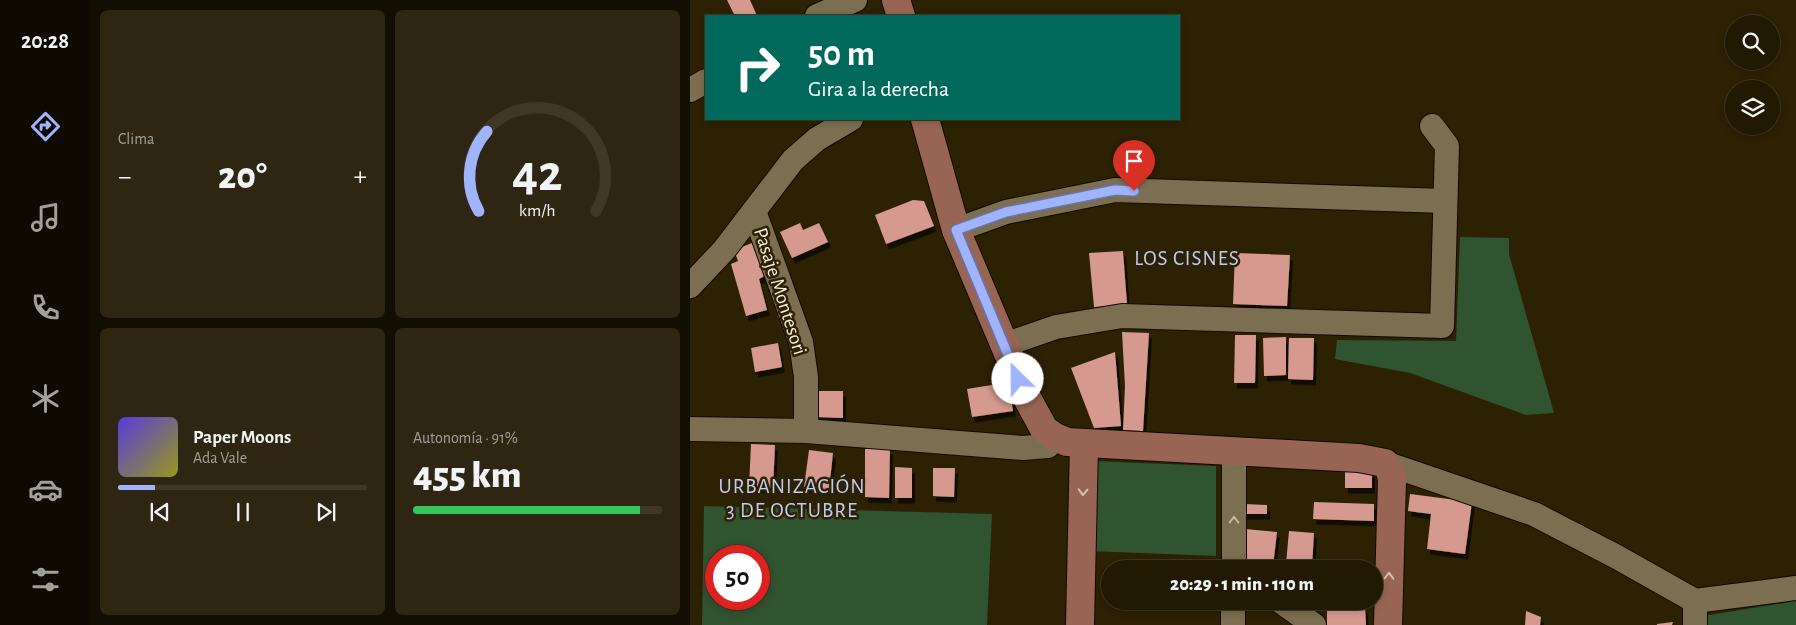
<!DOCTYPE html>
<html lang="es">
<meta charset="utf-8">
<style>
:root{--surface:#221903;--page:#2e2612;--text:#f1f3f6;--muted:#a2a09a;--line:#3f3825;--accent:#a0b3fd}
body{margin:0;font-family:"Alegreya Sans",sans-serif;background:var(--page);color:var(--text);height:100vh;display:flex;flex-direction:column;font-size:19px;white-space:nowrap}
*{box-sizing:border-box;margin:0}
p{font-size:16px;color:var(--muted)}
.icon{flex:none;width:28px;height:28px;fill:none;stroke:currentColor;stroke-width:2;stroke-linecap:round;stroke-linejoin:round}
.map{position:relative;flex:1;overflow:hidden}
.details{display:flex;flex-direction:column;gap:10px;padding:10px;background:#130e02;width:600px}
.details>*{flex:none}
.hud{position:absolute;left:15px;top:15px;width:475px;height:105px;border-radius:0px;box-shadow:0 2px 8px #0003,0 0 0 1px var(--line);background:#00695c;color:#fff;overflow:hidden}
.buttons{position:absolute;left:1035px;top:15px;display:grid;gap:10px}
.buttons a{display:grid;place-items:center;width:55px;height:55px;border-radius:50%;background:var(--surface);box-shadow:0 2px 8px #0003,0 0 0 1px var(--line);font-size:25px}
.speed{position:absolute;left:15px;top:545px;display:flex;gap:10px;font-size:25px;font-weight:700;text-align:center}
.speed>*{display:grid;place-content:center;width:65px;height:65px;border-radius:50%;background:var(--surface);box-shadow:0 2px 8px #0003,0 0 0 1px var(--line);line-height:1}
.speed .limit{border:8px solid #d22;background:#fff;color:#111}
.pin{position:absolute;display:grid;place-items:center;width:42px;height:42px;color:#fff;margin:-51px -21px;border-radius:50% 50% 50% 0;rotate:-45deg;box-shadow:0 0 5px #0007}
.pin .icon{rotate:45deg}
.me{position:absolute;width:55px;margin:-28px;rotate:337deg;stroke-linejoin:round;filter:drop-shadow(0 0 4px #0008)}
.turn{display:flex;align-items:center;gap:18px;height:105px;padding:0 20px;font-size:22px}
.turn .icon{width:65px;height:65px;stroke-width:2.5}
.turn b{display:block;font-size:35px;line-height:42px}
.big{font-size:38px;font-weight:800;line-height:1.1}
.details .tile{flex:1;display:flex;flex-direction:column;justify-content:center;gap:8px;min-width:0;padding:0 18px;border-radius:8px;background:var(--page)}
.details .dial{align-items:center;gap:0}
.dial svg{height:130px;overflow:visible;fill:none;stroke:var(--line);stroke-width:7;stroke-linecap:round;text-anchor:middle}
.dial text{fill:var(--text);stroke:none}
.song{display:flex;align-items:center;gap:15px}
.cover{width:60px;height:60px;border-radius:8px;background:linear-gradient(135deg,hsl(250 70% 55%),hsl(60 70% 35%))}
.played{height:5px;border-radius:2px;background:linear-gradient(90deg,var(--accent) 15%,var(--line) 15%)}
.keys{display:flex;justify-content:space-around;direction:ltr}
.heat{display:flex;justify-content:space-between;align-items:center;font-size:28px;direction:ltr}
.charge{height:8px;border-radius:4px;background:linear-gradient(90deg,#34c759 91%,var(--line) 0)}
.details .tiles{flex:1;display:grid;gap:10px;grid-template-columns:repeat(2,1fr)}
.trip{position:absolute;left:411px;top:560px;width:282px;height:50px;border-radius:25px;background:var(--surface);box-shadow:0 2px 8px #0003,0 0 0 1px var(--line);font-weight:800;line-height:50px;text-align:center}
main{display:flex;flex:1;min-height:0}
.tabs{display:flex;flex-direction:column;width:90px;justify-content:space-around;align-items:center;background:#0e0a01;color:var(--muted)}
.tabs .icon{width:35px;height:35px}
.tabs .active{color:var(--accent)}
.tabs b{font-size:22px;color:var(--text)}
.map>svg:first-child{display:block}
.green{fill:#305330;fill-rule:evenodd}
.building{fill:#d59990;filter:url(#shadow)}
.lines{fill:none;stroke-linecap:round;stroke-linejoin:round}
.street-casing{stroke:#130a00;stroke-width:26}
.secondary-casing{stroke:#130a00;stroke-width:30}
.street{stroke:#7c6e50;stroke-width:24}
.secondary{stroke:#986554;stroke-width:28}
.oneway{stroke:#d6bfae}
.oneway2{stroke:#c6bca6}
.route-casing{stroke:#6874a4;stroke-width:12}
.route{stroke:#a0b3fd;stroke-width:9}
.labels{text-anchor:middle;stroke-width:5;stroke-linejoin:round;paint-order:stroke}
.street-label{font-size:20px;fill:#f8f0df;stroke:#2d2104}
.neighbourhood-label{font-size:21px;letter-spacing:1px;fill:#c0ccf6;stroke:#2d2104}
</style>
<main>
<nav class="tabs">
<b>20:28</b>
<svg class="icon active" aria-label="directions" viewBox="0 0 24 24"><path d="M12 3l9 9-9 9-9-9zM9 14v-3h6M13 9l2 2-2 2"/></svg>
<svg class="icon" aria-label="music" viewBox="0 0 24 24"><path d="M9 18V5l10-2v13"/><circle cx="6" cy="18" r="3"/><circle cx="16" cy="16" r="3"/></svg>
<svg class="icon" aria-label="phone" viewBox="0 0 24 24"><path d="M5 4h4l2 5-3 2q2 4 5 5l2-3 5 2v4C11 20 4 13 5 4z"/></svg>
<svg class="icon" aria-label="climate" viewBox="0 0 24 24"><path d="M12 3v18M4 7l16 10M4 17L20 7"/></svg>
<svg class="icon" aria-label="car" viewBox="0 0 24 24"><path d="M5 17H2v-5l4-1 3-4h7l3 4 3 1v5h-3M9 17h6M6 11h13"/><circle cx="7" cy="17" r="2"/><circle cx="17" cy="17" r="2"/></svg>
<svg class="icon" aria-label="filters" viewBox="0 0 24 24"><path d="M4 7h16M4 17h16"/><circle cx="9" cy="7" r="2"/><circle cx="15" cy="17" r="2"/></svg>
</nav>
<section class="details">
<div class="tiles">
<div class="tile"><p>Clima</p>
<div class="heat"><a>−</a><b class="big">20°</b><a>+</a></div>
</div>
<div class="tile dial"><svg viewBox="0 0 100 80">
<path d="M14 69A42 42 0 1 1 86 69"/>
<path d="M14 69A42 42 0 0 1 19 20" stroke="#a0b3fd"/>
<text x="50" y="56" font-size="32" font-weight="700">42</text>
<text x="50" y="72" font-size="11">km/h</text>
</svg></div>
<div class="tile">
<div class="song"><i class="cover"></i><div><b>Paper Moons</b><p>Ada Vale</p></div></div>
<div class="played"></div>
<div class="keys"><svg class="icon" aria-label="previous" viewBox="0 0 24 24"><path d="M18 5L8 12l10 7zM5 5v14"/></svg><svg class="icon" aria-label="pause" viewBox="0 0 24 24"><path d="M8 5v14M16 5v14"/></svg><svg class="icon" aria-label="next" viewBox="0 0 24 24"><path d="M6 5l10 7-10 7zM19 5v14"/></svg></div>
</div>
<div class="tile"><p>Autonomía · 91%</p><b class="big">455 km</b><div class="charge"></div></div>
</div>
</section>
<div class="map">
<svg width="1106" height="625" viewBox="0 0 1106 625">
<defs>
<filter id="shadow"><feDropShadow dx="3" dy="5.5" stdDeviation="0" flood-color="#0009"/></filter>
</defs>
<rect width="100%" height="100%" fill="#2d2104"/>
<g class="green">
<polygon points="770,237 819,238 819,254 864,413 836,415 720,373 645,359 647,340 766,341"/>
<polygon points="404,461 526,466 526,556 400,551"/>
<path d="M14,506L302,514L297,625H12ZM26,556H69V599H26Z"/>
<polygon points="1106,601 1106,625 1014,625 1013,616"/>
</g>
<g class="building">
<polygon points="37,0 60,0 67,16 45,16"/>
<polygon points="223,200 234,201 244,226 196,244 185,215"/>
<polygon points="110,223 113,230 129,223 138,242 102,258 90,232"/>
<polygon points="62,243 76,275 69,279 77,310 56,316 41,264 48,261 44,250"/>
<polygon points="433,251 437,305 404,307 399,253"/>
<polygon points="545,253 600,255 597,306 543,304"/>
<polygon points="432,332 459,333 453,431 433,430 435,386"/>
<polygon points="545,335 566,335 565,383 544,383"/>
<polygon points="596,337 596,375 574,376 573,338"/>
<polygon points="599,338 624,338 623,380 598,379"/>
<polygon points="88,343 92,367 65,372 61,348"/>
<polygon points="425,352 431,426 404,428 381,368"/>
<polygon points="308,384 310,394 320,392 323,411 282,417 277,389"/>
<polygon points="127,391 153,391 153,418 127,417"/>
<polygon points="61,444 85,445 83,488 59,487"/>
<polygon points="175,449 200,449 199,498 175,497"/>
<polygon points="119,450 143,453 139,490 114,487"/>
<polygon points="205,467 222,468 222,498 205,498"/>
<polygon points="243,468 265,468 264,497 243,496"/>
<rect x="655" y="472" width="27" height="16"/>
<polygon points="720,494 782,502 775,554 737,549 741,514 718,511"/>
<polygon points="624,502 684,504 684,521 623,519"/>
<polygon points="554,504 577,505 577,514 553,514"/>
<polygon points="555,529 587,532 583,566 551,562"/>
<polygon points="599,531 624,533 622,566 596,564"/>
<polygon points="637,606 675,607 676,625 637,625"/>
<polygon points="836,611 851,617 850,625 835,625"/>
<polygon points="983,622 982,625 967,625 967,624"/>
</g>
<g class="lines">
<defs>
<g id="street">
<polyline points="127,16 165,0"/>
<polyline points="0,90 16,81"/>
<polyline points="64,211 111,342 116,377 116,431"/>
<polyline points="266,230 316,212 425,190 755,201"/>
<polyline points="0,286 34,250 103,160 127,139 161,119"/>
<polyline points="314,345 366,327 432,316 752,326 757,146 742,126"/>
<polyline points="0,429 116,431 333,448 358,446 365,437"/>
<polyline points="695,463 844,514 927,557 1005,601 1106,588"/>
<polyline points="544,569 544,452"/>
<polyline points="590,601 624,625"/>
<polyline points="1005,601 1005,625"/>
<polyline points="543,625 543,601"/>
</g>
<g id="secondary">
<polyline points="206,0 211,16"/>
<polyline points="235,119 266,230 336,396 354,429 365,437 377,442 669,458 695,463 700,471 702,480 698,625"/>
<polyline points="390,625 394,444"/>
</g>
</defs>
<use href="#street" class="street-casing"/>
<use href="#secondary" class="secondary-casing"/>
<use href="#street" class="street"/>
<use href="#secondary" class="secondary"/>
</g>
<defs><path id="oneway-chevron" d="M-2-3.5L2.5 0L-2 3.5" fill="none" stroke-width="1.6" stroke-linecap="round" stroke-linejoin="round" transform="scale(1.25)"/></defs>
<g class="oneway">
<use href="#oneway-chevron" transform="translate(393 492) rotate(92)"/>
<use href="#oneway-chevron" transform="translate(699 576) rotate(-89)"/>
</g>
<use class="oneway2" href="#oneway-chevron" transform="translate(544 520) rotate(-90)"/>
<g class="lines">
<defs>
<polyline id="route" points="328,379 266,230 316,212 425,190 444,191"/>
</defs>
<use href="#route" class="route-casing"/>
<use href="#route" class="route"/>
</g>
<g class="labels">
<g class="street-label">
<text transform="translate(91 291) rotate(72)" y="7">Pasaje Montesori</text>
</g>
<g class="neighbourhood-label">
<text x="497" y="265">LOS CISNES</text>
<text x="102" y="493">URBANIZACIÓN<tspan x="102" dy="24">3 DE OCTUBRE</tspan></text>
</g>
</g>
</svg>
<div class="buttons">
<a><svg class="icon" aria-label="search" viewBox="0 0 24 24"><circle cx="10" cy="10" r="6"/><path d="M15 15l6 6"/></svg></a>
<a><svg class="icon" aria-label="layers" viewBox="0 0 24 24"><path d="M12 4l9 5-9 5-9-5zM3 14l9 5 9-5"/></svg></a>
</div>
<div class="speed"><div class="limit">50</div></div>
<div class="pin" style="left:444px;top:191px;background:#d93025"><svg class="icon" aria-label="arrive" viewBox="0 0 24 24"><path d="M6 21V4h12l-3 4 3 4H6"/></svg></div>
<svg class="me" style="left:328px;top:379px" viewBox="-20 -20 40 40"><circle r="19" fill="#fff"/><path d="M0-13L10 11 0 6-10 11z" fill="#a0b3fd"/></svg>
<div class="trip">20:29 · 1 min · 110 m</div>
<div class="hud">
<div class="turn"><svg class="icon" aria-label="right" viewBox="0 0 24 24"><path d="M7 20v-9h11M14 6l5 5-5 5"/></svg><div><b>50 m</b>Gira a la derecha</div></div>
</div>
</div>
</main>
